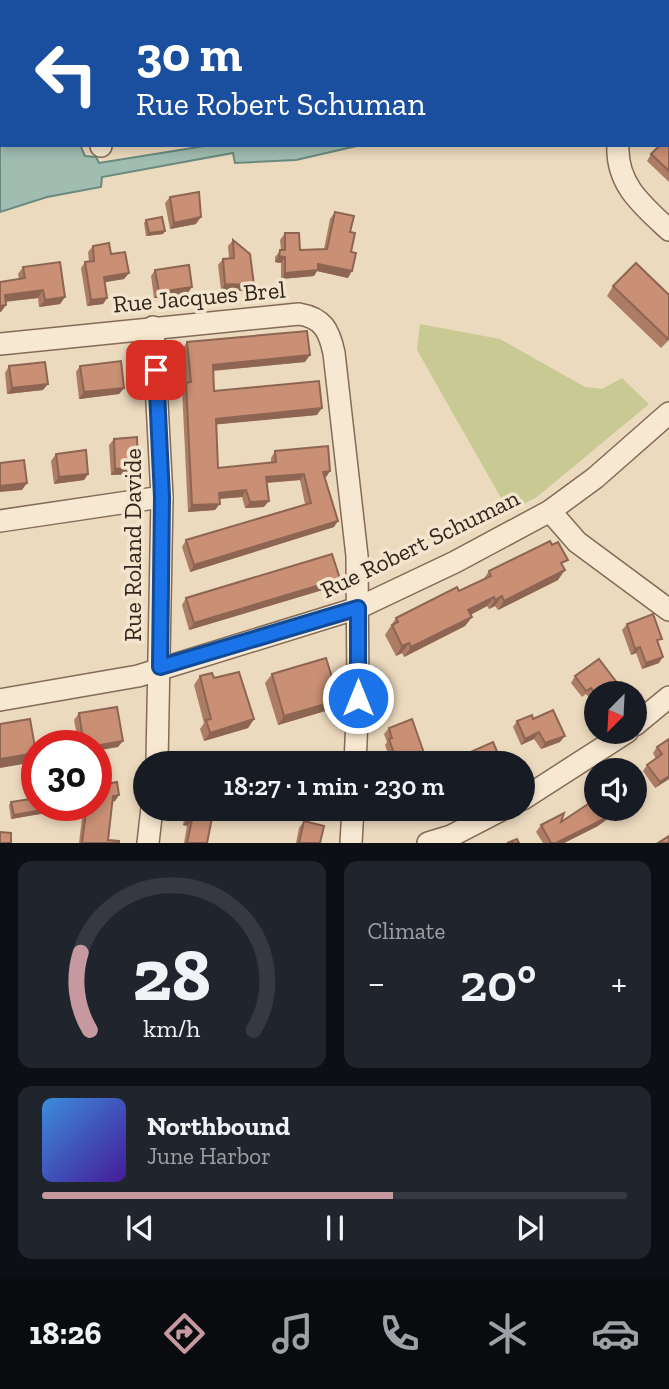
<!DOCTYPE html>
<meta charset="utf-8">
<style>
:root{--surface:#171b24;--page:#20242c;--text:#f1f3f6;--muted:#9ea1a6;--line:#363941;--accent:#c5999f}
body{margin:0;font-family:"Zilla Slab",serif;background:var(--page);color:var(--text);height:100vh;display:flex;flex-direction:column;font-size:26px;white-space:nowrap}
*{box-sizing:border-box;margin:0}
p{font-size:23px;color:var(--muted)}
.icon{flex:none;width:38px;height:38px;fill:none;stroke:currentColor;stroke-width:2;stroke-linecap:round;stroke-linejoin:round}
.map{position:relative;height:843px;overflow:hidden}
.details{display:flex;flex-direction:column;gap:18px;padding:18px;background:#0d0f14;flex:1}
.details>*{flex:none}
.guide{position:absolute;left:0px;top:0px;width:670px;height:147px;box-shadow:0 4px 10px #0003;background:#1a4fa0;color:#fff;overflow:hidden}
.needle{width:46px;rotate:204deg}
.fabs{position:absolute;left:584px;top:681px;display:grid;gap:14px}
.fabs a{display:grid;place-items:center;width:63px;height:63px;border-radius:50%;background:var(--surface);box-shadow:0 4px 10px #0003;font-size:35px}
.speed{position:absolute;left:21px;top:730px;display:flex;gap:14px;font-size:35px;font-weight:700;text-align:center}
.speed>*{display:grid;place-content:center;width:91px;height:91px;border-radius:50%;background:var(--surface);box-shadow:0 4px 10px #0003;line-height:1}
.speed .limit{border:10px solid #d22;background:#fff;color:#111}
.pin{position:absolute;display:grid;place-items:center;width:60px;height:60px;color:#fff;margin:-30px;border-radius:14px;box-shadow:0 4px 10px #0006}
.me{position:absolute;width:77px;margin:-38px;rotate:0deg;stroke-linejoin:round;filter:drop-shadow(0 0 5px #0008)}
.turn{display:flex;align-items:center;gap:24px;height:147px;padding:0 21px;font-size:32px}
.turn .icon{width:91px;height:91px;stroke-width:2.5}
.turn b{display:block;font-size:49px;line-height:60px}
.big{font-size:52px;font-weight:600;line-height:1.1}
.details .widget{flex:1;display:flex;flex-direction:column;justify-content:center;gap:10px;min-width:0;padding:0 24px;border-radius:14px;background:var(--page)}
.details .dial{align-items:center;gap:0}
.dial svg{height:182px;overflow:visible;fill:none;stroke:var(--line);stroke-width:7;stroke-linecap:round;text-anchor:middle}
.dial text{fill:var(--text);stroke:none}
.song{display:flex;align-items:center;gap:21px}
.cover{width:84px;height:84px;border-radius:10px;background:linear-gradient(135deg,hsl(210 70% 55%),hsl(260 70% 35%))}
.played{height:7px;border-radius:4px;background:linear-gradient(90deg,var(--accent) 60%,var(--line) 60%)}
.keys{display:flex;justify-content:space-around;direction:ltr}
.heat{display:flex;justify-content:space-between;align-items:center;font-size:38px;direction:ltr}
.details .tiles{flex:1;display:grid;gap:18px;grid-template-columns:1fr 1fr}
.widget:last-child{grid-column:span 2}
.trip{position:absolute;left:133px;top:751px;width:402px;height:70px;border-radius:35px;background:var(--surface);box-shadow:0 4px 10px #0003;font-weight:600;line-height:70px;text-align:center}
.menu{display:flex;height:112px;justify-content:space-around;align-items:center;background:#090b0e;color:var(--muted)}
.menu .icon{width:49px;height:49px}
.menu .active{color:var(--accent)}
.menu b{font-size:32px;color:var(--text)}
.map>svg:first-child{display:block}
.green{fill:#c8c993}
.water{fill:#a1bdb2;stroke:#698a7f;stroke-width:2}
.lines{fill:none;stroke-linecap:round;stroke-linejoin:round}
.street-casing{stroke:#836b58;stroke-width:24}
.street{stroke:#f7e8d1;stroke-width:21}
.wall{fill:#ad7c65}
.shaded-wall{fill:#8d6552}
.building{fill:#c99075;stroke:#8d6552;stroke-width:2}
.route-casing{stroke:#114b97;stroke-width:18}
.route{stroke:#1a73e8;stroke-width:12}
.labels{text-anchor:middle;stroke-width:7;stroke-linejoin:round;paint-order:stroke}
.street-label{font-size:24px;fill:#33251c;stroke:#f3e5cd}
</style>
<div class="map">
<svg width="669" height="843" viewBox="0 0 669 843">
<rect width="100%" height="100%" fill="#ecdabe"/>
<polygon class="green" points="420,324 500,339 585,387 602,389 622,378 649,404 537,497 509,512 417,350"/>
<g class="water">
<polygon points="130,0 477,0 478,2 133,2"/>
<polygon points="0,123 2,145 80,145 85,156 96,157 99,163 211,145 361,145 296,160 235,163 233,153 102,177 101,187 47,197 0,212"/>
</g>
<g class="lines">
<defs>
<g id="street">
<polyline points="75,0 75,2"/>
<polyline points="668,86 669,85"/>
<polyline points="101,145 101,146"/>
<path d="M618,145C616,184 642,205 669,230"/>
<polyline points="153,327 162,497 157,763"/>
<path d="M0,344L299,314C323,318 329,330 334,353L357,556L358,698L355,763"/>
<polyline points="550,511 577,542 669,610"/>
<polyline points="0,521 162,497"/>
<polyline points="0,700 138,676 358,608 455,562 550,511 595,478 669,413"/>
<polyline points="635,725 669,697"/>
<polyline points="523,799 627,732"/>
<polyline points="148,843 152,808"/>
<polyline points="351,843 353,808"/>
<polyline points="428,843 451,836 505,808"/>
</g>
</defs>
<use href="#street" class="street-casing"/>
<use href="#street" class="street"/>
</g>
<g class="wall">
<polygon points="669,139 669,182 647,161 651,154"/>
<polygon points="170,197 196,224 170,229 165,203"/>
<polygon points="335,212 350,232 351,252 348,278 317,271 314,276 281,279 281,263 275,262 275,257 281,250 280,240 285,233 300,250 324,249 330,219"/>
<polygon points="146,220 165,231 163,234 146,236 144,223"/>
<polygon points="233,240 249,291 221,290 218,265 223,259 229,258 228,246"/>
<polygon points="93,246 111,254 129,273 124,279 105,282 107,298 103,304 87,306 81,268 85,262 89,262 88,252"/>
<polygon points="60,262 65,297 60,304 39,307 38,298 5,302 6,305 0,312 0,282 19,279 18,274 23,267"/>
<polygon points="155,270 187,294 154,298 151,276"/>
<polygon points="613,286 669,295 669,340 661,348 607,296"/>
<polygon points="187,342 305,362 213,371 214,391 317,415 216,424 218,468 271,463 271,458 275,451 330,471 326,477 324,477 334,527 190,572 182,547 186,540 305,504 300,480 267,483 264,507 245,508 242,497 220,499 215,510 188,512 182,389 186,383 183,348"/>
<polygon points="9,366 43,390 7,394 5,373"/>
<polygon points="80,366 124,388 119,394 79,399 76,372"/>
<polygon points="114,439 134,474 111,475 109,445"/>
<polygon points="56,454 88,474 84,480 54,484 51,461"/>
<polygon points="563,567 558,580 498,610 495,606 489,609 487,606 470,615 472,617 465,626 404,657 402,653 396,656 385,635 396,618 459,591 483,580 489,571"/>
<polygon points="336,586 189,630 182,605 186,598"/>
<polygon points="627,624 659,663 642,669 636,653 631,655 622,630"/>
<polygon points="272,674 332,709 278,725 265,683"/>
<polygon points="200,676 214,678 254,719 248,728 204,741 200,729 204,723 194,685"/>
<polygon points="575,676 597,693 597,700 593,703 586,694 582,697 571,683"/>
<polygon points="79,713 118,747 79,746 74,720"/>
<polygon points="533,719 560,742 541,749 534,739 521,745 513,727 517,721"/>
<polygon points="389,728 424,753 420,760 410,763 391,763 385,745 387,742 384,734"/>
<polygon points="669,739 669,779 655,788 643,771 647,765 656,759 653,753 657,747"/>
<polygon points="466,754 502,763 463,763 462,760"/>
<polygon points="119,795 115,801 112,802 108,840 119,843 79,843 82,818 80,805 96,805"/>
<polygon points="11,802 46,813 11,819 9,805"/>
<polygon points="186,808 214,808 207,843 184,843 187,826 183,825"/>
<polygon points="390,808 432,808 430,812 411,813 398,821"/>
<polygon points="304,821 320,843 296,843 299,828"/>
<polygon points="561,822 598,826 564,843 543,843 536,832 541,825"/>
</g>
<g class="shaded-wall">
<polygon points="201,217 196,224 170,229 174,223"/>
<polygon points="165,231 163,234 146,236 149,233"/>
<polygon points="279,256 285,257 281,263 275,262"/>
<polygon points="318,264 352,271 348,278 317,271 314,276 281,279 285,273"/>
<polygon points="129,273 124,279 100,283 104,277"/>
<polygon points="225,284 254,285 249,291 221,290"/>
<polygon points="192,287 187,294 154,298 159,292"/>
<polygon points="43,290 38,298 0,302 5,295"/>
<polygon points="65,297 60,304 39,307 45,300"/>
<polygon points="107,298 103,304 87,306 91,300"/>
<polygon points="6,305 1,312 0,312 0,306"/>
<polygon points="310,355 305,362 209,371 213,365"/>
<polygon points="48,384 43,390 7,394 12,388"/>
<polygon points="124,388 119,394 79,399 84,392"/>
<polygon points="322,408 317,415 211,425 216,419"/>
<polygon points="138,467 134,474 111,475 115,469"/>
<polygon points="330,471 326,477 318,478 323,472"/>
<polygon points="88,474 84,480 54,484 59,477"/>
<polygon points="304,474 300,480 262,483 266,477"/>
<polygon points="27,483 22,490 0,492 0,486"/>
<polygon points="246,490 242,497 215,499 219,493"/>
<polygon points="269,501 264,507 245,508 250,502"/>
<polygon points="220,504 215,510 188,512 192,505"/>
<polygon points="338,521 334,527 190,572 194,565"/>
<polygon points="565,570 558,580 498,610 504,601"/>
<polygon points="340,579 336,586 189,630 194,623"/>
<polygon points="502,596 495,606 489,609 495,600"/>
<polygon points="494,597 487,606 461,620 468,610"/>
<polygon points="472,617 465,626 404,657 411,647"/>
<polygon points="409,643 402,653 396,656 402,646"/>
<polygon points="640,647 636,653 631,655 635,649"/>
<polygon points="663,657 659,663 642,669 646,663"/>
<polygon points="339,700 332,709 278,725 284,716"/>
<polygon points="254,719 248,728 204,741 210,733"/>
<polygon points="539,732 534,739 521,745 525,739"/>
<polygon points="565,736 560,742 541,749 545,743"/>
<polygon points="123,741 118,747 96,751 96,746"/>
<polygon points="36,753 29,763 0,768 0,759"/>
<polygon points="424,753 420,760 410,763 397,763"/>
<polygon points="669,776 669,779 655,788 660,782"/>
<polygon points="119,795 115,801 109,802 113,796"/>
<polygon points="412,808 432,808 430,812 411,813 398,821 403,814"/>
<polygon points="619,808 623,808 598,826 564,843 556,843"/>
<polygon points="48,809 46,813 11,819 14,815"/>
<polygon points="188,819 192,820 187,826 183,825"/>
</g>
<g class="building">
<polygon points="574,0 606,0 608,2 572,2"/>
<polygon points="669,8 669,39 668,39 668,9"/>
<polygon points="668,139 669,139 669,171 651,154 660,145 668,145"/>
<polygon points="199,192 201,217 174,223 170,197"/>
<polygon points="335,212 354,216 350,232 355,233 351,252 356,253 352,271 318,264 318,270 285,273 285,257 279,256 280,250 285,250 285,233 299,233 300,250 327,249"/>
<polygon points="162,217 165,231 149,233 146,220"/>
<polygon points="233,240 250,254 254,285 225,284 223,259 234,258"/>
<polygon points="109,243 111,254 125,252 129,273 104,277 107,298 91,300 85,262 94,261 93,246"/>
<polygon points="60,262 65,297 45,300 43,290 5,295 6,305 0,306 0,282 25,278 23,267"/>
<polygon points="636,263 669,295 669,338 668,339 613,286"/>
<polygon points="189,265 192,287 159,292 155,270"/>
<polygon points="307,331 310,355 213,365 214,391 319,381 322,408 216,419 218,468 276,462 275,451 328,446 330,471 323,472 338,521 194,565 186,540 311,503 304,474 266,477 269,501 250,502 246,490 219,493 220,504 192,505 186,383 191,382 187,342"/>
<polygon points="121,361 124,388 84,392 80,366"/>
<polygon points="45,362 48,384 12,388 9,366"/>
<polygon points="137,437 138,467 115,469 114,439"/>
<polygon points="86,450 88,474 59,477 56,454"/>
<polygon points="24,460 27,483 0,486 0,463"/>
<polygon points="550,541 552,545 558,542 568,560 561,563 565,570 504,601 502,596 495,600 494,597 468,610 472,617 411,647 409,643 402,646 392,625 398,622 396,618 457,587 459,591 491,576 489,571"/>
<polygon points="332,554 340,579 194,623 186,598"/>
<polygon points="653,614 662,639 657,640 663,657 646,663 640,647 635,649 627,624"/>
<polygon points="326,658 339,700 284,716 272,674"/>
<polygon points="599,659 624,692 622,693 597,693 597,697 591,688 586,691 575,676"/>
<polygon points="239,672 254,719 210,733 206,720 211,719 200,676 212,673 214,678"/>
<polygon points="117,707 123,741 95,746 84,746 79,713"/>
<polygon points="553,710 565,736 545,743 539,732 525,739 517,721 532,715 533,719"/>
<polygon points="30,719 36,753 0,759 0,724"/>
<polygon points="412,719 424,753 397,762 389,739 392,738 389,728"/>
<polygon points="669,739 669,776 660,782 647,765 662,754 657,747"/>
<polygon points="493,742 502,763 470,763 466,754"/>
<polygon points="117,782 119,795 113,796 108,840 119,841 119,843 82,843 86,812 85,805 96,805 96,786"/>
<polygon points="37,798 37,805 47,805 48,809 14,815 11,802"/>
<polygon points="597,798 597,808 619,808 602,820 556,843 551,843 541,825 564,813 561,822"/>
<polygon points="189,808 214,808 207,843 187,843 192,820 188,819"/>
<polygon points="399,808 412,808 403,814"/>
<polygon points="304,821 324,826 320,843 299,843"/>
<polygon points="0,832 11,833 11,843 0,843"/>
<polygon points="669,836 669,843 658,843"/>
<polygon points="517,839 519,843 507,843"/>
</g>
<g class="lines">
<defs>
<polyline id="route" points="156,370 162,497 160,667 358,608 358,698"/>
</defs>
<use href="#route" class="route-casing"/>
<use href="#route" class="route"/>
</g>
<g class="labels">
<g class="street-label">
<text transform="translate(199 297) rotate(-5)" y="8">Rue Jacques Brel</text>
<text transform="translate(420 544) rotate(-26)" y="8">Rue Robert Schuman</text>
<text transform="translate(133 545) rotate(-90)" y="8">Rue Roland Davide</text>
</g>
</g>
</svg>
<div class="fabs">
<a><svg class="needle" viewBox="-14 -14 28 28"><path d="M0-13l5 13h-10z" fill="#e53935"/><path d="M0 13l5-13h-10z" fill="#9ea1a6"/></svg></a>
<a><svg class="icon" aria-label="sound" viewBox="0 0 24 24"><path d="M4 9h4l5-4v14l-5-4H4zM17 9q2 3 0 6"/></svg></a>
</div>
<div class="speed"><div class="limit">30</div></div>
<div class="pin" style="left:156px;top:370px;background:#d93025"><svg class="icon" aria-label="arrive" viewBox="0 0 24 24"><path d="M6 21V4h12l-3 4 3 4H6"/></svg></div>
<svg class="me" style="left:358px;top:698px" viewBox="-20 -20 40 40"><circle r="17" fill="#1a73e8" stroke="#fff" stroke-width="3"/><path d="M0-11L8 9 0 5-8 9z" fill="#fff"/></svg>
<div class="trip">18:27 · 1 min · 230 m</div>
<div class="guide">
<div class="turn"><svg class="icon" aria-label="left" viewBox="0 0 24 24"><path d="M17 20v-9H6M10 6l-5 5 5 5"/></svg><div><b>30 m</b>Rue Robert Schuman</div></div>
</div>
</div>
<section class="details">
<div class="tiles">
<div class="widget dial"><svg viewBox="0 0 100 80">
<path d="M14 69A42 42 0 1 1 86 69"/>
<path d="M14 69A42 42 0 0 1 10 35" stroke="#c5999f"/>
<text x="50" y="56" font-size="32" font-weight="700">28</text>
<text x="50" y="72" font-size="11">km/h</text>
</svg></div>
<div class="widget"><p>Climate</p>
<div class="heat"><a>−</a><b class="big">20°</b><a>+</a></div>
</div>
<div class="widget">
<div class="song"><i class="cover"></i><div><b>Northbound</b><p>June Harbor</p></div></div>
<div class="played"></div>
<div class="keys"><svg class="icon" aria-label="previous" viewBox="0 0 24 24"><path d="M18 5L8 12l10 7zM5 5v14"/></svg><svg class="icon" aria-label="pause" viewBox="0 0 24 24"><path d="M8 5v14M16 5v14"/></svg><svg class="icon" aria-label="next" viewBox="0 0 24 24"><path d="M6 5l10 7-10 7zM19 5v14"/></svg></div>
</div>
</div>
</section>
<nav class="menu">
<b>18:26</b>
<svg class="icon active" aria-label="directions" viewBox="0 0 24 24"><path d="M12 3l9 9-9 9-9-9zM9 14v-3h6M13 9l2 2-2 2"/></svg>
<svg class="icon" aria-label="music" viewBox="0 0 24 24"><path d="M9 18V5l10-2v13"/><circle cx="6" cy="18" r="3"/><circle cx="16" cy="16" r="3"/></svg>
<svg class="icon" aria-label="phone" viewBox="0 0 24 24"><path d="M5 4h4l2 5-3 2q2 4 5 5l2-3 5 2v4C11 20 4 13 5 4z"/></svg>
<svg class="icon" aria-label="climate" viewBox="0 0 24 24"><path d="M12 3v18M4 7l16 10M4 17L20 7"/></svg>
<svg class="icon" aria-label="car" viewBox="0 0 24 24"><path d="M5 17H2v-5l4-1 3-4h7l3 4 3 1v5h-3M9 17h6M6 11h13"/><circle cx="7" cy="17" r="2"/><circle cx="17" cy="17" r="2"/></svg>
</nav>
